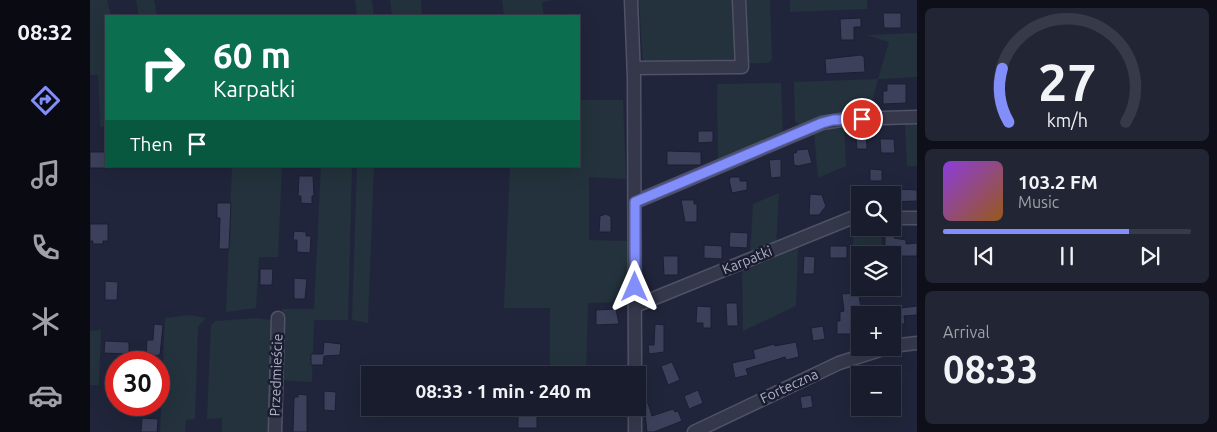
<!DOCTYPE html>
<meta charset="utf-8">
<style>
:root{--surface:#191c2c;--page:#222534;--text:#f1f3f6;--muted:#9fa1a9;--line:#373a48;--accent:#828efa}
body{margin:0;font-family:Ubuntu,sans-serif;background:var(--page);color:var(--text);height:100vh;display:flex;flex-direction:column;font-size:19px;white-space:nowrap}
*{box-sizing:border-box;margin:0}
p{font-size:16px;color:var(--muted)}
.icon{flex:none;width:28px;height:28px;fill:none;stroke:currentColor;stroke-width:2;stroke-linecap:round;stroke-linejoin:round}
.map{position:relative;flex:1;overflow:hidden}
.details{display:flex;flex-direction:column;gap:8px;padding:8px;background:#0e0f18;width:300px}
.details>*{flex:none}
.hud{position:absolute;left:15px;top:15px;width:475px;height:152px;border-radius:0px;box-shadow:0 5px 20px #0002,0 0 0 1px var(--line);background:#0b6e4f;color:#fff;overflow:hidden}
.tools{position:absolute;left:761px;top:186px;display:grid;gap:10px}
.tools a{display:grid;place-items:center;width:50px;height:50px;border-radius:0px;background:var(--surface);box-shadow:0 5px 20px #0002,0 0 0 1px var(--line);font-size:25px}
.speed{position:absolute;left:15px;top:351px;display:flex;gap:10px;font-size:25px;font-weight:700;text-align:center}
.speed>*{display:grid;place-content:center;width:65px;height:65px;border-radius:50%;background:var(--surface);box-shadow:0 5px 20px #0002,0 0 0 1px var(--line);line-height:1}
.speed .limit{border:8px solid #d22;background:#fff;color:#111}
.pin{position:absolute;display:grid;place-items:center;width:42px;height:42px;color:#fff;margin:-21px;border:2px solid #fff;border-radius:50%;box-shadow:0 1px 5px #0007}
.me{position:absolute;width:55px;margin:-28px;rotate:0deg;stroke-linejoin:round;filter:drop-shadow(0 0 4px #0008)}
.turn{display:flex;align-items:center;gap:18px;height:105px;padding:0 25px;font-size:22px}
.turn .icon{width:65px;height:65px;stroke-width:2.5}
.turn b{display:block;font-size:35px;line-height:42px}
.then{display:flex;align-items:center;height:48px;padding:0 25px;background:#0003;gap:10px;font-size:19px}
.big{font-size:38px;font-weight:700;line-height:1.1}
.details .widget{flex:1;display:flex;flex-direction:column;justify-content:center;gap:8px;min-width:0;padding:0 18px;border-radius:8px;background:var(--page)}
.details .dial{align-items:center;gap:0}
.dial svg{height:130px;overflow:visible;fill:none;stroke:var(--line);stroke-width:7;stroke-linecap:round;text-anchor:middle}
.dial text{fill:var(--text);stroke:none}
.song{display:flex;align-items:center;gap:15px}
.cover{width:60px;height:60px;border-radius:8px;background:linear-gradient(135deg,hsl(270 70% 55%),hsl(30 70% 35%))}
.played{height:5px;border-radius:2px;background:linear-gradient(90deg,var(--accent) 75%,var(--line) 75%)}
.keys{display:flex;justify-content:space-around;direction:ltr}
.trip{position:absolute;left:271px;top:366px;width:285px;height:50px;border-radius:0px;background:var(--surface);box-shadow:0 5px 20px #0002,0 0 0 1px var(--line);font-weight:700;line-height:50px;text-align:center}
main{display:flex;flex:1;min-height:0}
.tab-bar{display:flex;flex-direction:column;width:90px;justify-content:space-around;align-items:center;background:#0a0b12;color:var(--muted)}
.tab-bar .icon{width:35px;height:35px}
.tab-bar .active{color:var(--accent)}
.tab-bar b{font-size:22px;color:var(--text)}
.map>svg:first-child{display:block}
.green{fill:#23323c}
.building{fill:#3d405b;stroke:#1c1f32}
.lines{fill:none;stroke-linecap:round;stroke-linejoin:round}
.minor-casing{stroke:#505266;stroke-width:15}
.minor{stroke:#35384b;stroke-width:12}
.route-casing{stroke:#545ca2;stroke-width:12}
.route{stroke:#828efa;stroke-width:9}
.labels{text-anchor:middle;stroke-width:5;stroke-linejoin:round;paint-order:stroke}
.street-label{font-size:14px;fill:#b0b2c7;stroke:#1a1d30}
</style>
<main>
<nav class="tab-bar">
<b>08:32</b>
<svg class="icon active" aria-label="directions" viewBox="0 0 24 24"><path d="M12 3l9 9-9 9-9-9zM9 14v-3h6M13 9l2 2-2 2"/></svg>
<svg class="icon" aria-label="music" viewBox="0 0 24 24"><path d="M9 18V5l10-2v13"/><circle cx="6" cy="18" r="3"/><circle cx="16" cy="16" r="3"/></svg>
<svg class="icon" aria-label="phone" viewBox="0 0 24 24"><path d="M5 4h4l2 5-3 2q2 4 5 5l2-3 5 2v4C11 20 4 13 5 4z"/></svg>
<svg class="icon" aria-label="climate" viewBox="0 0 24 24"><path d="M12 3v18M4 7l16 10M4 17L20 7"/></svg>
<svg class="icon" aria-label="car" viewBox="0 0 24 24"><path d="M5 17H2v-5l4-1 3-4h7l3 4 3 1v5h-3M9 17h6M6 11h13"/><circle cx="7" cy="17" r="2"/><circle cx="17" cy="17" r="2"/></svg>
</nav>
<div class="map">
<svg width="827" height="432" viewBox="0 0 827 432">
<rect width="100%" height="100%" fill="#21253b"/>
<g class="green">
<polygon points="0,0 17,0 21,16 16,16 16,126 10,127 8,75 0,75"/>
<polygon points="46,0 64,0 67,16 49,16"/>
<polygon points="265,0 282,0 284,16 267,16"/>
<polygon points="300,0 331,0 332,16 302,16"/>
<polygon points="412,0 463,0 452,2 454,16 414,16"/>
<polygon points="549,0 680,0 682,59 678,63 553,65"/>
<polygon points="700,0 777,0 777,9 700,12"/>
<polygon points="827,33 827,77 788,79 779,113 740,115 713,127 705,122 704,82 788,79 799,42 776,35"/>
<polygon points="691,83 693,135 628,163 627,84"/>
<polygon points="489,100 533,100 536,179 499,177 499,240 537,241 537,302 498,303 496,375 460,375 460,308 414,308 420,166 489,166"/>
<polygon points="744,124 754,125 756,166 728,178 724,133"/>
<polygon points="815,124 827,124 827,166 817,166"/>
<polygon points="142,166 192,166 188,257 169,257 166,308 136,312"/>
<polygon points="231,166 262,166 258,320 224,320 222,382 189,380 192,309 224,309"/>
<polygon points="267,166 284,166 278,323 262,320"/>
<polygon points="689,193 686,245 660,255 663,204"/>
<polygon points="764,221 770,221 770,228 792,228 791,255 770,255 770,281 762,282"/>
<polygon points="708,244 706,306 653,331 652,267"/>
<polygon points="100,315 116,318 108,327 105,419 96,420 95,432 70,432 75,318"/>
<polygon points="167,318 180,320 185,326 183,432 132,432 132,418 117,419 121,325 126,321"/>
<polygon points="11,330 9,385 0,385 0,331"/>
</g>
<g class="building">
<polygon points="793,13 811,13 811,28 794,28"/>
<polygon points="771,18 771,27 764,27 764,40 751,40 750,19"/>
<polygon points="771,55 774,57 775,72 736,74 735,59"/>
<polygon points="797,84 816,84 816,103 793,104 793,91 797,91"/>
<polygon points="776,130 777,149 767,149 765,131"/>
<polygon points="608,131 623,131 623,142 608,143"/>
<polygon points="790,139 804,139 805,153 791,153"/>
<polygon points="718,149 722,163 708,166 704,165 703,153 706,153 707,150"/>
<polygon points="577,151 611,152 611,165 577,165"/>
<rect x="0" y="152" width="16" height="16"/>
<polygon points="691,159 691,177 681,178 679,160"/>
<polygon points="780,169 792,170 792,181 780,181"/>
<polygon points="209,176 223,176 224,196 222,196 222,204 211,203 211,196 208,196"/>
<polygon points="641,177 650,177 650,181 657,181 657,190 642,193 639,180"/>
<polygon points="766,186 785,186 784,195 766,195"/>
<polygon points="806,189 827,190 827,201 802,202 802,191 806,191"/>
<polygon points="720,194 732,195 734,201 736,206 729,215 719,215"/>
<polygon points="591,200 604,200 604,204 607,204 607,222 595,222"/>
<polygon points="127,203 141,203 139,249 129,249 130,218 127,218"/>
<polygon points="516,214 521,217 521,232 509,232 510,216"/>
<polygon points="0,224 18,224 18,241 13,241 13,244 3,244 3,241 0,241"/>
<polygon points="204,231 216,232 216,236 221,236 220,253 207,252 207,240 203,240"/>
<polygon points="640,232 658,233 657,248 639,247"/>
<polygon points="795,233 805,233 804,238 816,240 816,244 827,243 827,256 804,256 804,252 795,251"/>
<polygon points="614,245 632,246 632,259 614,258"/>
<rect x="740" y="246" width="17" height="12"/>
<polygon points="573,256 588,256 588,275 574,275"/>
<polygon points="714,256 725,257 724,274 713,274"/>
<polygon points="170,269 183,269 182,285 170,285"/>
<polygon points="204,278 217,279 215,299 204,299"/>
<polygon points="15,281 28,282 27,300 15,300"/>
<polygon points="764,288 790,288 790,292 769,295 772,315 761,315 761,334 747,334 747,321 750,321 750,312 754,311 752,294 765,293"/>
<polygon points="636,303 647,303 648,326 637,326"/>
<polygon points="607,306 621,307 621,328 613,328 613,323 606,323"/>
<polygon points="827,306 827,315 814,316 815,324 802,324 802,309"/>
<polygon points="526,309 529,324 506,325 506,310"/>
<polygon points="64,324 73,325 70,355 56,356 57,340 63,340"/>
<polygon points="565,324 574,325 574,352 559,354 558,345 564,345"/>
<polygon points="733,326 735,339 723,341 721,328"/>
<polygon points="15,341 39,342 39,354 14,353"/>
<polygon points="234,342 251,344 250,355 234,356 233,365 221,365 221,354 233,354"/>
<polygon points="706,342 709,357 696,360 695,357 656,369 658,375 645,378 642,363 665,358 663,350 684,344 685,346"/>
<polygon points="582,362 590,380 578,385 571,366"/>
<polygon points="608,390 613,403 599,409 594,396"/>
<polygon points="234,391 246,392 245,411 234,410"/>
<polygon points="208,394 217,395 217,432 203,432 204,397 208,397"/>
<polygon points="721,395 723,407 712,409 710,397"/>
<polygon points="558,403 562,416 583,409 585,412 588,411 592,421 564,432 557,432 554,404"/>
<polygon points="437,413 447,413 447,428 428,428 428,416 437,416"/>
<polygon points="52,418 68,419 67,432 51,432"/>
</g>
<g class="lines">
<defs>
<g id="minor">
<polyline points="541,0 544,78 545,375"/>
<polyline points="544,68 652,67 649,0"/>
<polyline points="545,202 732,123 757,119 827,117"/>
<polyline points="802,218 827,218"/>
<polyline points="545,306 764,217 770,217"/>
<polyline points="802,346 827,343"/>
<polyline points="545,408 545,432"/>
<polyline points="185,432 188,318"/>
<polyline points="604,432 749,363 796,348"/>
</g>
</defs>
<use href="#minor" class="minor-casing"/>
<use href="#minor" class="minor"/>
</g>
<g class="lines">
<defs>
<polyline id="route" points="545,287 545,202 732,123 743,120 772,119"/>
</defs>
<use href="#route" class="route-casing"/>
<use href="#route" class="route"/>
</g>
<g class="labels">
<g class="street-label">
<text transform="translate(657 260) rotate(-22)" y="5">Karpatki</text>
<text transform="translate(186 375) rotate(-88)" y="5">Przedmieście</text>
<text transform="translate(699 386) rotate(-25)" y="5">Forteczna</text>
</g>
</g>
</svg>
<div class="tools">
<a><svg class="icon" aria-label="search" viewBox="0 0 24 24"><circle cx="10" cy="10" r="6"/><path d="M15 15l6 6"/></svg></a>
<a><svg class="icon" aria-label="layers" viewBox="0 0 24 24"><path d="M12 4l9 5-9 5-9-5zM3 14l9 5 9-5"/></svg></a>
<a>+</a>
<a>−</a>
</div>
<div class="speed"><div class="limit">30</div></div>
<div class="pin" style="left:772px;top:119px;background:#d93025"><svg class="icon" aria-label="arrive" viewBox="0 0 24 24"><path d="M6 21V4h12l-3 4 3 4H6"/></svg></div>
<svg class="me" style="left:545px;top:287px" viewBox="-20 -20 40 40"><path d="M0-17L14 15 0 8-14 15z" fill="#828efa" stroke="#fff" stroke-width="4"/></svg>
<div class="trip">08:33 · 1 min · 240 m</div>
<div class="hud">
<div class="turn"><svg class="icon" aria-label="right" viewBox="0 0 24 24"><path d="M7 20v-9h11M14 6l5 5-5 5"/></svg><div><b>60 m</b>Karpatki</div></div>
<div class="then">Then<svg class="icon" aria-label="arrive" viewBox="0 0 24 24"><path d="M6 21V4h12l-3 4 3 4H6"/></svg></div>
</div>
</div>
<section class="details">
<div class="widget dial"><svg viewBox="0 0 100 80">
<path d="M14 69A42 42 0 1 1 86 69"/>
<path d="M14 69A42 42 0 0 1 10 36" stroke="#828efa"/>
<text x="50" y="56" font-size="32" font-weight="700">27</text>
<text x="50" y="72" font-size="11">km/h</text>
</svg></div>
<div class="widget">
<div class="song"><i class="cover"></i><div><b>103.2 FM</b><p>Music</p></div></div>
<div class="played"></div>
<div class="keys"><svg class="icon" aria-label="previous" viewBox="0 0 24 24"><path d="M18 5L8 12l10 7zM5 5v14"/></svg><svg class="icon" aria-label="pause" viewBox="0 0 24 24"><path d="M8 5v14M16 5v14"/></svg><svg class="icon" aria-label="next" viewBox="0 0 24 24"><path d="M6 5l10 7-10 7zM19 5v14"/></svg></div>
</div>
<div class="widget"><p>Arrival</p><b class="big">08:33</b></div>
</section>
</main>
